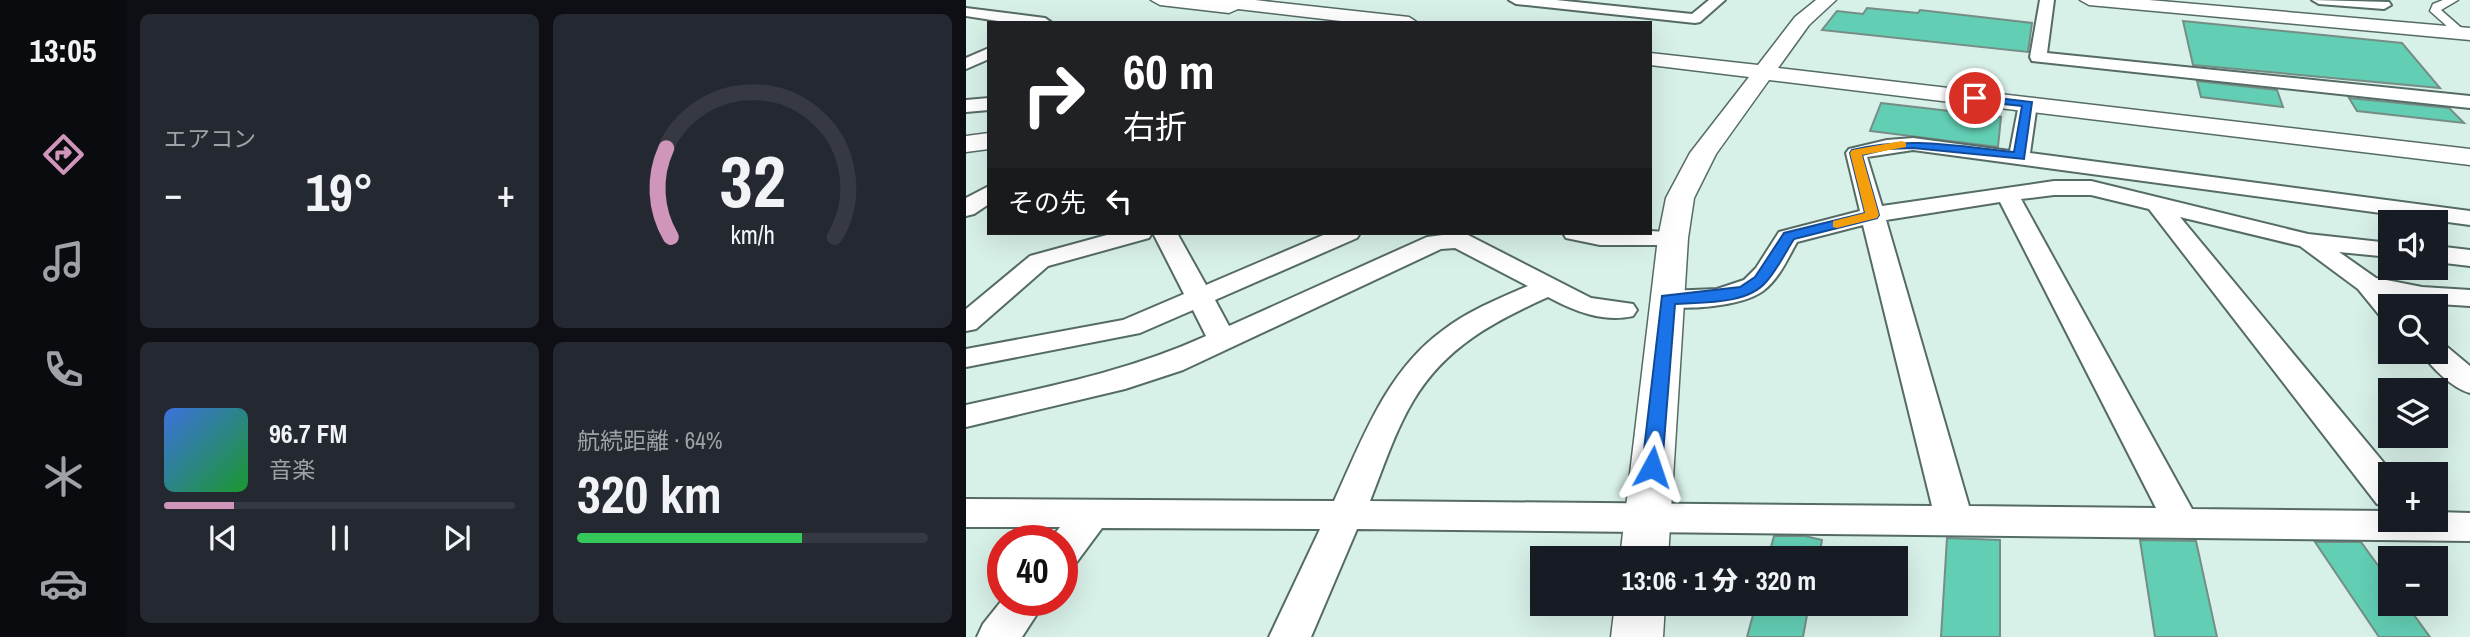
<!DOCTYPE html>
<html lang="ja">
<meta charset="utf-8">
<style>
:root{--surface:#171b24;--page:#242831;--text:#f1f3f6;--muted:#9ea1a6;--line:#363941;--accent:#cf95ba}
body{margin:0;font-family:"Archivo Narrow","Noto Sans JP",sans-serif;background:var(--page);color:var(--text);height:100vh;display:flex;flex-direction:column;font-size:26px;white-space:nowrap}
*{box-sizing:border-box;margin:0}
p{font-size:23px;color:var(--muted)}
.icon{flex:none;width:38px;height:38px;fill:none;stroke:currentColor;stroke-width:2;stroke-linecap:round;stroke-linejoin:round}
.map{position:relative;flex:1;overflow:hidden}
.details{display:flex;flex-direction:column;gap:14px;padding:14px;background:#0d0f14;width:840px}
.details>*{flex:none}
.banner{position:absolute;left:21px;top:21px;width:665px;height:214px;border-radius:0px;box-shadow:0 7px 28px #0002;background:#202124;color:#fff;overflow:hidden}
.controls{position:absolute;left:1412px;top:210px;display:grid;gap:14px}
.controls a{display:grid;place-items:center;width:70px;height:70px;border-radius:0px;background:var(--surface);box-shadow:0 7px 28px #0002;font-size:35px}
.speed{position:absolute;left:21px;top:525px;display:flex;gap:14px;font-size:35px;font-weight:700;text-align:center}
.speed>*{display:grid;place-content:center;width:91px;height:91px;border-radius:50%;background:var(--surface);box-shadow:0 7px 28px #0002;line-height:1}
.speed .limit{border:10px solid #d22;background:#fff;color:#111}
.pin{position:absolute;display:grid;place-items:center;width:60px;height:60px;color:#fff;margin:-30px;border:4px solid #fff;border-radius:50%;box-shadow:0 2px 7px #0007}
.me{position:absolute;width:77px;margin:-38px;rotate:5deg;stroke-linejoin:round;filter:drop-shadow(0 0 5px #0008)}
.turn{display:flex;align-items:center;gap:24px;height:147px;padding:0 21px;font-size:32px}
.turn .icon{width:91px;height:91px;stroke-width:2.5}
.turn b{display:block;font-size:49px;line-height:60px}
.then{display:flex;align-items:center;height:66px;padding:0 21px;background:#0003;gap:14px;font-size:26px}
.big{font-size:52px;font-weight:800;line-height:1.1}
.details .card{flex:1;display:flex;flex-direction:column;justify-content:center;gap:10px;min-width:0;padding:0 24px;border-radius:10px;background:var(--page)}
.details .dial{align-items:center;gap:0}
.dial svg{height:182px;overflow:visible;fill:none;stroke:var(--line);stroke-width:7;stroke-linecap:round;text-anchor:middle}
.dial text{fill:var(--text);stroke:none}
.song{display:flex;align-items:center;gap:21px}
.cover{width:84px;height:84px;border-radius:10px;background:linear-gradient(135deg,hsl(220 70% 55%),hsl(130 70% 35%))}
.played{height:7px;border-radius:4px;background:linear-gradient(90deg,var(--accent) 20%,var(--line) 20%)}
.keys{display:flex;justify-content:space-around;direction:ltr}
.heat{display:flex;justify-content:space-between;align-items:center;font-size:38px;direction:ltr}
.charge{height:10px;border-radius:5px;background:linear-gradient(90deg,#34c759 64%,var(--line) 0)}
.details .tiles{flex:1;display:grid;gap:14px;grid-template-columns:repeat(2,1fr)}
.trip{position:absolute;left:564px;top:546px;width:378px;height:70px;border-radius:0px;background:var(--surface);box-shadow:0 7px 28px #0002;font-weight:800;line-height:70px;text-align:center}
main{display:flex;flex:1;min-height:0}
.tab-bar{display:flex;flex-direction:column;width:126px;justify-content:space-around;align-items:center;background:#090b0e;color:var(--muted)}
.tab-bar .icon{width:49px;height:49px}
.tab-bar .current{color:var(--accent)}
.tab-bar b{font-size:32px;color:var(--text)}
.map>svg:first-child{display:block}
.building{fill:#62cfb4;stroke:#768d86;stroke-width:2}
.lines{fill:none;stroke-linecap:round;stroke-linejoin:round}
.pedestrian-casing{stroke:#556b65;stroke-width:3}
.minor-casing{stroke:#556b65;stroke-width:4}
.tertiary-casing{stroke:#556b65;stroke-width:3}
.pedestrian{fill:#fff;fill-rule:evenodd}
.minor{fill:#fff;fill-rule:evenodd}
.tertiary{fill:#fff;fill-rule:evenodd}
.route{fill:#1a73e8;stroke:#114b97;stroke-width:2}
.slow{fill:#f59e0b}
</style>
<main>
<nav class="tab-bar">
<b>13:05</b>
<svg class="icon current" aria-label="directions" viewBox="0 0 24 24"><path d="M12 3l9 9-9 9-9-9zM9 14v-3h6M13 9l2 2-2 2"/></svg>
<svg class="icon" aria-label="music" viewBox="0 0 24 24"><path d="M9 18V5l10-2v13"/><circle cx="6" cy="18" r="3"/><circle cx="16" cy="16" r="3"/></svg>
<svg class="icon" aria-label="phone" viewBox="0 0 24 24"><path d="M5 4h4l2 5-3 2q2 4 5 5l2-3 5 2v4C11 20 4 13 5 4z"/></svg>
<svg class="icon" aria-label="climate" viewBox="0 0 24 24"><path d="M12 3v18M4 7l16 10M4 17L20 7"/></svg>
<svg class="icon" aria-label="car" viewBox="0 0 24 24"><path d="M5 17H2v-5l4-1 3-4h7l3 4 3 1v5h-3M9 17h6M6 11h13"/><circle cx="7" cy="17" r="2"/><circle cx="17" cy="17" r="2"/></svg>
</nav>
<section class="details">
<div class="tiles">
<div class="card"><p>エアコン</p>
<div class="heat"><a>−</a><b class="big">19°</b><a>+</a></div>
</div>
<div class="card dial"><svg viewBox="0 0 100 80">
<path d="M14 69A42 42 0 1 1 86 69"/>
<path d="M14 69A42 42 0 0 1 12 30" stroke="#cf95ba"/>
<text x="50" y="56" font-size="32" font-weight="700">32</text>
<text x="50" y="72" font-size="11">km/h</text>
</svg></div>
<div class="card">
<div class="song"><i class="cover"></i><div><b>96.7 FM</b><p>音楽</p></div></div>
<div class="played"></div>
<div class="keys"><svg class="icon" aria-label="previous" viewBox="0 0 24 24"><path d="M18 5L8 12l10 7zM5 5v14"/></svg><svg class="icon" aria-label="pause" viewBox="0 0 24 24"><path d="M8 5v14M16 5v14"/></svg><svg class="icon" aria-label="next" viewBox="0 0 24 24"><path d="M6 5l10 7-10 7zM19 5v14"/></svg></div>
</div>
<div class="card"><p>航続距離 · 64%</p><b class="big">320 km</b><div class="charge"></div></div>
</div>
</section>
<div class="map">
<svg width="1504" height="637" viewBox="0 0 1504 637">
<rect width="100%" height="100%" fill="#d7f0e8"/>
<g class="building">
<polygon points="901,8 952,13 954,10 1066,23 1062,52 856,30 871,11 897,14"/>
<polygon points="1217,21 1436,43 1474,88 1227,65"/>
<polygon points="1231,81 1311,90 1317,107 1235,97"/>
<polygon points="1383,98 1483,108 1498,123 1391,111"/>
<polygon points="915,103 1035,117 1032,147 904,131"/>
<polygon points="808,536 839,536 856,540 853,558 802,558"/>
<polygon points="981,538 1034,540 1034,637 975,637"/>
<polygon points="1174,540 1230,541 1251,637 1189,637"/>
<polygon points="1349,542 1395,542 1424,582 1424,604 1440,604 1464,637 1413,637"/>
<polygon points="790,604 843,604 837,637 781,637"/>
</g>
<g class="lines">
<defs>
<polygon id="pedestrian" points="1477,0 1492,0 1475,10 1500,32 1500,36 1492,36 1464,11 1467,4"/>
<g id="minor">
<polygon points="543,0 590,0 726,14 743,0 759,0 734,22 729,23 550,4"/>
<polygon points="1074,0 1088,0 1081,53 1504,96 1504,108 1066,61 1064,57"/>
<polygon points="1346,0 1423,2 1425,5 1418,9 1353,4"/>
<polygon points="0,8 79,18 86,23 45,23 0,16"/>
<polygon points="23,48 23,59 0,69 0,58"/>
<polygon points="23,98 23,110 0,112 0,100"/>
<path d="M1062,98L1071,104L1064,153L1504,211V225L947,150L901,157L916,206L1088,181H1125L1342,234L1424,243V257L1373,252L1410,278L1456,287L1504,290V306L1456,303L1426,297L1435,306H1424V318L1414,316L1392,289L1334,246L1214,217L1427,474H1424V508L1411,504L1183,209L1125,195H1088L1055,199L1226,509L1424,511V520H1470V512L1504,513V541L391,529L345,637H303L354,529L136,528L110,563L96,567V541H83L94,527H0V499L368,501C396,440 420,372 476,331C502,311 532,299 562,286L489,248L475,249L217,370L159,389L0,427V405C85,386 160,372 240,336L227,310L174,333L0,367V349L157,320L218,294L187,233H211L240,285L362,233H394L391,238L249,300L263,326L461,237L492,233L502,235L625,298L667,304L671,310L667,316C637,323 608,311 582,297C527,322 479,347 447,401C429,431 417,468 404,501L966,506L897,225L831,242C822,258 813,279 797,291C775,307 717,311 691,305L687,299L691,293L701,291L751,289L778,280L790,268L813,232L894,211L880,153L883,149L921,140L947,138L1044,151L1053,104ZM1034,202L1190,508L1003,506L920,220Z"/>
<polygon points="23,186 23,204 8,214 0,216 0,198"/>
<polygon points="684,231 716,233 719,238 716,243 707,245 634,245 600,238 597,233"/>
<polygon points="148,233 186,233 183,238 82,266 10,329 0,331 0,309 64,256"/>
<polygon points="1470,246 1504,250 1504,266 1470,262"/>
<path d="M1470,343L1480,346L1504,366V393C1486,388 1466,368 1455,352H1470Z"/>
<polygon points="37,599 80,600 56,637 11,637 17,624"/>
</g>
<g id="tertiary">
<polygon points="185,0 289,0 443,17 452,23 392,23 272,9 263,13 194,5"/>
<polygon points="850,0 870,0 843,25 812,68 1504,149 1504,165 803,80 750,154 728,198 722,238 702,558 654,558 692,238 700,198 724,153 783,77 684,65 684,53 792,65 829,17"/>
<polygon points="1114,0 1183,0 1504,28 1504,40 1123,5"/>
<polygon points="23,133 23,149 0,152 0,136"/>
<polygon points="649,604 699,604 697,637 645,637"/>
</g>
</defs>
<use href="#pedestrian" class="pedestrian-casing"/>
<use href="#minor" class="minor-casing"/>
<use href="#tertiary" class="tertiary-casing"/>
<use href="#pedestrian" class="pedestrian"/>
<use href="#minor" class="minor"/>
<use href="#tertiary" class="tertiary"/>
</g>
<path class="route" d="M1006,95L1066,102L1058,159L947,148L921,149L896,155L913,215L911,218L828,239C819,253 811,270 800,282C780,305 736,302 709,304L696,467L693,472H679L676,467L696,296L774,287L789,277L818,233L899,213L884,153L886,150C943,136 990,146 1048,152L1056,106L1009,101L1004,98Z"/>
<polygon class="slow" points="936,141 940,143 940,147 896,155 913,215 911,218 871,228 867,227 867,221 899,213 884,153 886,150"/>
</svg>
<div class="controls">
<a><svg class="icon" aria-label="sound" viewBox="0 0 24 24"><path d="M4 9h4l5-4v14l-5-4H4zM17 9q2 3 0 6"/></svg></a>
<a><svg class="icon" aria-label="search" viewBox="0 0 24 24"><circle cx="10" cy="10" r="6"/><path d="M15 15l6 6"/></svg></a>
<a><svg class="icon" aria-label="layers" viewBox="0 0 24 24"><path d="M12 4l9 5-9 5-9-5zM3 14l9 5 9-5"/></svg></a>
<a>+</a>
<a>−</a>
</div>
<div class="speed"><div class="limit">40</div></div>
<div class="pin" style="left:1009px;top:98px;background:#d93025"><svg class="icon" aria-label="arrive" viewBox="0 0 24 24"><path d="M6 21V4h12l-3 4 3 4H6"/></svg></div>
<svg class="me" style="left:686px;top:467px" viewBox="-20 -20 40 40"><path d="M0-17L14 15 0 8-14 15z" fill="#1a73e8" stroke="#fff" stroke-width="4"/></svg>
<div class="trip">13:06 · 1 分 · 320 m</div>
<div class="banner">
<div class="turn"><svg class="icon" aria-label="right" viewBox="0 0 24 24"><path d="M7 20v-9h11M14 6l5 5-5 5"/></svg><div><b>60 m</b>右折</div></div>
<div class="then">その先<svg class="icon" aria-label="left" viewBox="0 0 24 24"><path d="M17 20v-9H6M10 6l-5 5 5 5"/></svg></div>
</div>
</div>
</main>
